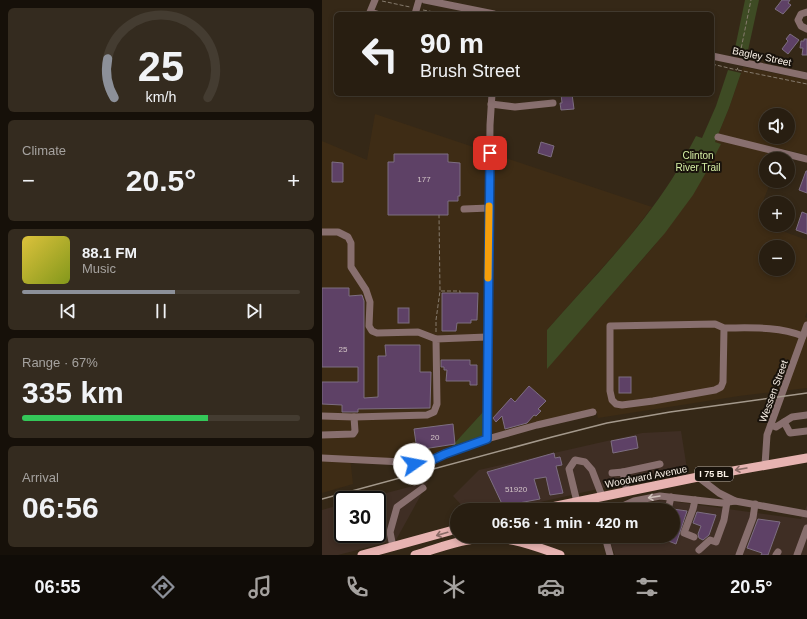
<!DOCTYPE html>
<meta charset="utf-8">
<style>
:root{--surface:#281e11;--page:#342b1f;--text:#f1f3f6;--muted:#a5a29f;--line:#443c31;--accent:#8c9099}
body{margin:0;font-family:Arial,sans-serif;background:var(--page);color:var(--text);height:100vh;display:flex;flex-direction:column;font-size:15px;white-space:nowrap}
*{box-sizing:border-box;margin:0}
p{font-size:13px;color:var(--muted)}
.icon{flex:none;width:22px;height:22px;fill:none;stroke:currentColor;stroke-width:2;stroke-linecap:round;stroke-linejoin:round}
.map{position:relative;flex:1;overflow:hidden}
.drawer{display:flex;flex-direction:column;gap:8px;padding:8px;background:#161009;width:322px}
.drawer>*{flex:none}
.hud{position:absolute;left:12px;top:12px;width:380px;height:84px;border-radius:6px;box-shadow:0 2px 6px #0003,0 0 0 1px var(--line);background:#281e11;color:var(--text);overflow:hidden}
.fabs{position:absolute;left:437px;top:108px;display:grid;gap:8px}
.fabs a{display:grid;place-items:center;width:36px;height:36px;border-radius:50%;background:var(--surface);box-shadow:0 2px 6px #0003,0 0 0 1px var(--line);font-size:20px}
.speed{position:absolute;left:12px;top:491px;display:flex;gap:8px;font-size:20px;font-weight:700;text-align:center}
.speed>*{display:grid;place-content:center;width:52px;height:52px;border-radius:50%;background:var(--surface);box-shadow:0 2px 6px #0003,0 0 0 1px var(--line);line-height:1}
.speed .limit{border:2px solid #111;border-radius:6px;background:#fff;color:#111}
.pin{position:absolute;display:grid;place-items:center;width:34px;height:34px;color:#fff;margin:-17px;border-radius:8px;box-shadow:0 2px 6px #0006}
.me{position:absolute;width:44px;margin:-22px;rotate:78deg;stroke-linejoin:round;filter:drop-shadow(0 0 3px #0008)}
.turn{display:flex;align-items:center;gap:14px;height:84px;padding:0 20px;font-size:18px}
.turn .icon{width:52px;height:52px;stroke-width:2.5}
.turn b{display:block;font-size:28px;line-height:34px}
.big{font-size:30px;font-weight:700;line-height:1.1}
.drawer .card{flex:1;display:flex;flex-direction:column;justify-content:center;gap:6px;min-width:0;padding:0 14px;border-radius:6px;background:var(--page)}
.drawer .dial{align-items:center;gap:0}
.dial svg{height:104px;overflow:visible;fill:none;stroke:var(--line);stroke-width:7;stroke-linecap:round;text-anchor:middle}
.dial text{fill:var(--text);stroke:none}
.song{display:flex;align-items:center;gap:12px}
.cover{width:48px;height:48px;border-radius:6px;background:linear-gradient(135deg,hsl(50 70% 55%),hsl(70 70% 35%))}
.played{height:4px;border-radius:2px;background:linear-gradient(90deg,var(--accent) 55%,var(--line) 55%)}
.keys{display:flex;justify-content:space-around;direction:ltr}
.heat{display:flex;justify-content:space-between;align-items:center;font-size:22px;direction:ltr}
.charge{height:6px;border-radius:3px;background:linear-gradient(90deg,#34c759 67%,var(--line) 0)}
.trip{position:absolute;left:128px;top:503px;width:230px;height:40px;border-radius:20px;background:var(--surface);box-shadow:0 2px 6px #0003,0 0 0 1px var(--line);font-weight:700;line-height:40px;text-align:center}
.dock{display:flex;height:64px;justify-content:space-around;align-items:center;background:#100c07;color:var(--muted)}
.dock .icon{width:28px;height:28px}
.dock .active{color:var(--accent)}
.dock b{font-size:18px;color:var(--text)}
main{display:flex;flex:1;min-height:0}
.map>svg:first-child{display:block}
.commercial{fill:#3f2e24}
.built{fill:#3e2c15;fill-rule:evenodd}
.green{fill:#3e4b24}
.building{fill:#5e4166;stroke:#7d6e81}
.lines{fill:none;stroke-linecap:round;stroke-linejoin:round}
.path{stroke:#867b6d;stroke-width:1;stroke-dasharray:4 2;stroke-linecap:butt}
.minor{stroke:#886f6e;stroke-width:7}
.major{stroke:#e7b3b1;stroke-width:9}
.rail{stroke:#a4998c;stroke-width:1.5}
.oneway{stroke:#8a6b66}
.oneway2{stroke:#d1c3bc}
.route-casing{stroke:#114b97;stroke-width:10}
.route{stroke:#1a73e8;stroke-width:7}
.slow{stroke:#f59e0b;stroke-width:7}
.labels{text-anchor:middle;stroke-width:4;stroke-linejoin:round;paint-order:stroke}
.number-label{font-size:8px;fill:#d2c4c6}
.shield{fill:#18120b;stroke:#b6ada4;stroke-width:1}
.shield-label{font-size:9px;font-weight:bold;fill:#f9f0e6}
.street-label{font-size:10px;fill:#f9f0e6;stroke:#18120b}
.park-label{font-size:10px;fill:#d6f0a5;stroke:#18120b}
</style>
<main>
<section class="drawer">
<div class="card dial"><svg viewBox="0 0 100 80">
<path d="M14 69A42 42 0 1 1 86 69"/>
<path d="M14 69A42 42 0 0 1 9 39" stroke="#8c9099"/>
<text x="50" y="56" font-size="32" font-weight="700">25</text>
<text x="50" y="72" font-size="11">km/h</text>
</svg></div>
<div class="card"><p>Climate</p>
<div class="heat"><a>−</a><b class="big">20.5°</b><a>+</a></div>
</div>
<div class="card">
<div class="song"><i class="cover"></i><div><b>88.1 FM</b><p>Music</p></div></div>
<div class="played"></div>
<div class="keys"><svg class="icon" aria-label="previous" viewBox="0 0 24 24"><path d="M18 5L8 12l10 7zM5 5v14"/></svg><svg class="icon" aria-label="pause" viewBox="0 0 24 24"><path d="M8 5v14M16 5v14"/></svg><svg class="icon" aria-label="next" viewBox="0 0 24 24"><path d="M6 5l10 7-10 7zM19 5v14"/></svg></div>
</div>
<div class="card"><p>Range · 67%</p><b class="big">335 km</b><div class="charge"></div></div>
<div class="card"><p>Arrival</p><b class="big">06:56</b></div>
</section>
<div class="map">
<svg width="485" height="555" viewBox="0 0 485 555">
<rect width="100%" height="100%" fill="#352817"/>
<g class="commercial">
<polygon points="359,431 365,469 183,510 144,510 131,496 157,470 320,433"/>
<polygon points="106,482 74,540 16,555 0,555 0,510 21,504 21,534 55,534 55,500 38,500"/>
<polygon points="340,500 479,519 485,505 485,555 293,555 287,539 288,536 351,536 351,510 303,510 306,507"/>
</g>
<path class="built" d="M421,67L485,80V155L461,149L457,159H444V181H449L441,201L445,203H444V225L485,240V312L483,317L485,318V388L417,396L276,418L274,410L256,412L206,426L161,436L160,413L130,446L99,461L28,457L31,484L0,493V141L45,160L53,114L330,207L305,240L225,330V368L332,246L361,208L398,144L393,142L407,108ZM444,115H466V137H444ZM444,247H466V269H444Z"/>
<g class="green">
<polygon points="423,0 437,0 425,55 412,53"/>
<path d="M406,70L419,73L407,108L393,142L399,144L386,169L371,195L343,233L225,369V330C268,281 315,234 350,179C359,165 366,151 374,136L380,138L394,106Z"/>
<polygon points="161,412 161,436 130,446"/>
</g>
<g class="building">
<polygon points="460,0 468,0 466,3 469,5 461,14 453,9"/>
<polygon points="468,34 477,40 466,54 460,49 466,41 464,39"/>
<polygon points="482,39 485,39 485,55 480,55 481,48 478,48 479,41 482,41"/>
<polygon points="239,94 250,94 252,109 239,110 238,103 240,103"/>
<polygon points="219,142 232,146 229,157 216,153"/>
<polygon points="72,154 126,154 126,162 138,163 138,196 136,196 136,201 126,201 126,215 66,215 66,162 72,162"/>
<polygon points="10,162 21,163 21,182 10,182"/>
<polygon points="484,171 485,171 485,193 477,190"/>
<polygon points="480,212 485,214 485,234 474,230"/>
<polygon points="0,288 27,288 27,296 40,295 42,301 42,398 56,397 56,356 64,356 63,345 98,345 98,372 109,372 108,408 36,409 36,412 20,412 20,405 0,404 0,382 36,382 36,367 0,367"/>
<polygon points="120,293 156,293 155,320 149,320 149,323 135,323 134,331 120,331"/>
<rect x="76" y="308" width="11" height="15"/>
<polygon points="119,360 148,360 148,365 155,365 155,385 148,385 148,381 124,381 125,370 122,370 122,367 119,367"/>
<rect x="297" y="377" width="12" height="16"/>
<polygon points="207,386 224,401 216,409 219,411 214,416 212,415 205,423 183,429 180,416 174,422 171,418 189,398 193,402"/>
<polygon points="131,424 133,444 95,450 92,429"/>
<polygon points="314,436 316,448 291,453 289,441"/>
<polygon points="232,453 233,458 238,457 240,465 234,466 241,493 228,495 224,477 212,479 218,499 181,506 165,472"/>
<polygon points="351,509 365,511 354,544 334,536 351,536"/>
<polygon points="375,512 394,515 387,535 381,540 377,538 376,534 379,526 371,523"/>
<polygon points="436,519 458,522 446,555 439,555 440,553 425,548"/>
</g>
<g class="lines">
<g class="path">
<polyline points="60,1 88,7"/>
<polyline points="101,10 123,14"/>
<polyline points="418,54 429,0"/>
<polyline points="390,64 415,70 416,67"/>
<polyline points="416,70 485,84"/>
<polyline points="119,291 138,291 138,293"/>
<polyline points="114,332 114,320 118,291 117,215"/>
</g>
<g class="minor">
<polyline points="53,0 48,12 55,14"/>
<polyline points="103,0 172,14"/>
<polyline points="485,12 479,14 476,20 479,26 485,29"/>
<polyline points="93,14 97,0"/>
<polyline points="390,56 485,76"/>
<polyline points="169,104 193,107 231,103"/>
<polyline points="396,137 485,159"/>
<polyline points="142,209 167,208"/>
<polyline points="0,232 16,232 26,237 29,243 29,267 44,290 48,302 47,326 50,331 55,333 96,332 114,339"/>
<path d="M402,328L393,324L288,326V391L290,400L294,404L300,405L331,401L393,390L399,387L401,382L402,328C429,328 456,326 481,336"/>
<polyline points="0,416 32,417 33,431 31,434 0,435"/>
<polyline points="32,417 105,415 112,412 115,404 114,339 165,337"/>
<polyline points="462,422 468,433 485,431"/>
<polyline points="449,425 454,427 470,417 485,415"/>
<polyline points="165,439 168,125 170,94"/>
<polyline points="0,458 101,463 123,453 165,439 215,425 271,412"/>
<polyline points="443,465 445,435 485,325"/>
<polyline points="301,472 338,464"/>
<polyline points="290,473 301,472 305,492"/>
<polyline points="376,477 397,493 413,501 485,514"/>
<polyline points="255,502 247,469 253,460 263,462 270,470 280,496"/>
<polyline points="296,510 303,505 312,501 338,496 400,503 413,501"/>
<polyline points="346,510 349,497"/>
<polyline points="284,536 285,544 288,555"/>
<polyline points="372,537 362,533 371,509 373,500"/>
<polyline points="71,547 68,532 75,507 101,488"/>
<polyline points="377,550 388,540 394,542 402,520 405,502"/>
<polyline points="417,555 431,518 433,504"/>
<polyline points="454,555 456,552"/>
<polyline points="475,555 485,528"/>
</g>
<g class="major">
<polyline points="215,510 376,477 485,458"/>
<polyline points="40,555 135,529"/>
<path d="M93,555C111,550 128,543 146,540C179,533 208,544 238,555"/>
</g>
<polyline class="rail" points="0,499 230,437 285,423 348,412 485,393"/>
</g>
<defs><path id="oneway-shaft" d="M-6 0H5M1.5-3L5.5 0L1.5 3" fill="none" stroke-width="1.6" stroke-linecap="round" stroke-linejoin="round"/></defs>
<g class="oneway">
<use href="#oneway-shaft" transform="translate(419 469) rotate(170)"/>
<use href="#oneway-shaft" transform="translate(120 534) rotate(164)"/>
</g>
<use class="oneway2" href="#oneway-shaft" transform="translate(332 497) rotate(171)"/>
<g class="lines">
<defs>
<polyline id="route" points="92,464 106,462 123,454 165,439 168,153"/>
</defs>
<use href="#route" class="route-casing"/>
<use href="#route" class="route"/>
<polyline class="slow" points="166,278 167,206"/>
</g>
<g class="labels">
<g class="number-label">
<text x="102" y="182">177</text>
<text x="21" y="352">25</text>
<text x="113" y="440">20</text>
<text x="194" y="492">51920</text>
</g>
<rect class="shield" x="373" y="467" width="38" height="14" rx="3"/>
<g class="shield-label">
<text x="392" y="477">I 75 BL</text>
</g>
<g class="street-label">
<text transform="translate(440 56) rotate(12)" y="4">Bagley Street</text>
<text transform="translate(451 391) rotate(-70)" y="4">Wessen Street</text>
<text transform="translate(324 476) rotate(-11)" y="4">Woodward Avenue</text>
</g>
<g class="park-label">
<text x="376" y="159">Clinton<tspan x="376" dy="12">River Trail</tspan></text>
</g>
</g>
</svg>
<div class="fabs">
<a><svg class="icon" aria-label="sound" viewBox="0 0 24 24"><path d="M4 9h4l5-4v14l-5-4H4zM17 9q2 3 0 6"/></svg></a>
<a><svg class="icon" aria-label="search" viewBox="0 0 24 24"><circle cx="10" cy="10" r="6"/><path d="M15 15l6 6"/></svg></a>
<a>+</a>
<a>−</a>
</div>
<div class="speed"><div class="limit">30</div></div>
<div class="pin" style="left:168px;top:153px;background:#d93025"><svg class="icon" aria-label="arrive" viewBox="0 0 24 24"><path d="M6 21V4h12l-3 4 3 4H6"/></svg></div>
<svg class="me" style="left:92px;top:464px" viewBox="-20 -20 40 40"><circle r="19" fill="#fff"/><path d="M0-13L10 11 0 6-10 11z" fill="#1a73e8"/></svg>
<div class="trip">06:56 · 1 min · 420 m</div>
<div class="hud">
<div class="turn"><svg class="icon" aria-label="left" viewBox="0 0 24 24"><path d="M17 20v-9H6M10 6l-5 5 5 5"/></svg><div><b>90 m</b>Brush Street</div></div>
</div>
</div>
</main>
<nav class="dock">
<b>06:55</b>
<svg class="icon active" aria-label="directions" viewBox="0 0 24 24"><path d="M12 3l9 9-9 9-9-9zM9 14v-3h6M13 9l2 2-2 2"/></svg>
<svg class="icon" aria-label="music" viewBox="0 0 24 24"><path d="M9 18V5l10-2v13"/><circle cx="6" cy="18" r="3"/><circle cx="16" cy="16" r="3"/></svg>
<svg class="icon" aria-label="phone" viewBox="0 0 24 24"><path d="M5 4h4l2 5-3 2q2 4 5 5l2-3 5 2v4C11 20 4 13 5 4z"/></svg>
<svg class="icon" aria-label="climate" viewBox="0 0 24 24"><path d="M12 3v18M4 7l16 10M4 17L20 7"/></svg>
<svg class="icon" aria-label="car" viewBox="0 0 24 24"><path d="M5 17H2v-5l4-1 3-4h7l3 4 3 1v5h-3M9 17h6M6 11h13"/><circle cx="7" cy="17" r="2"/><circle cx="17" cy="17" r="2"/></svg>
<svg class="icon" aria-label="filters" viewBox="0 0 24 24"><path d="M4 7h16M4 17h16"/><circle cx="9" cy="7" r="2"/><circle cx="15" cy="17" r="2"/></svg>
<b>20.5°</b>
</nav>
